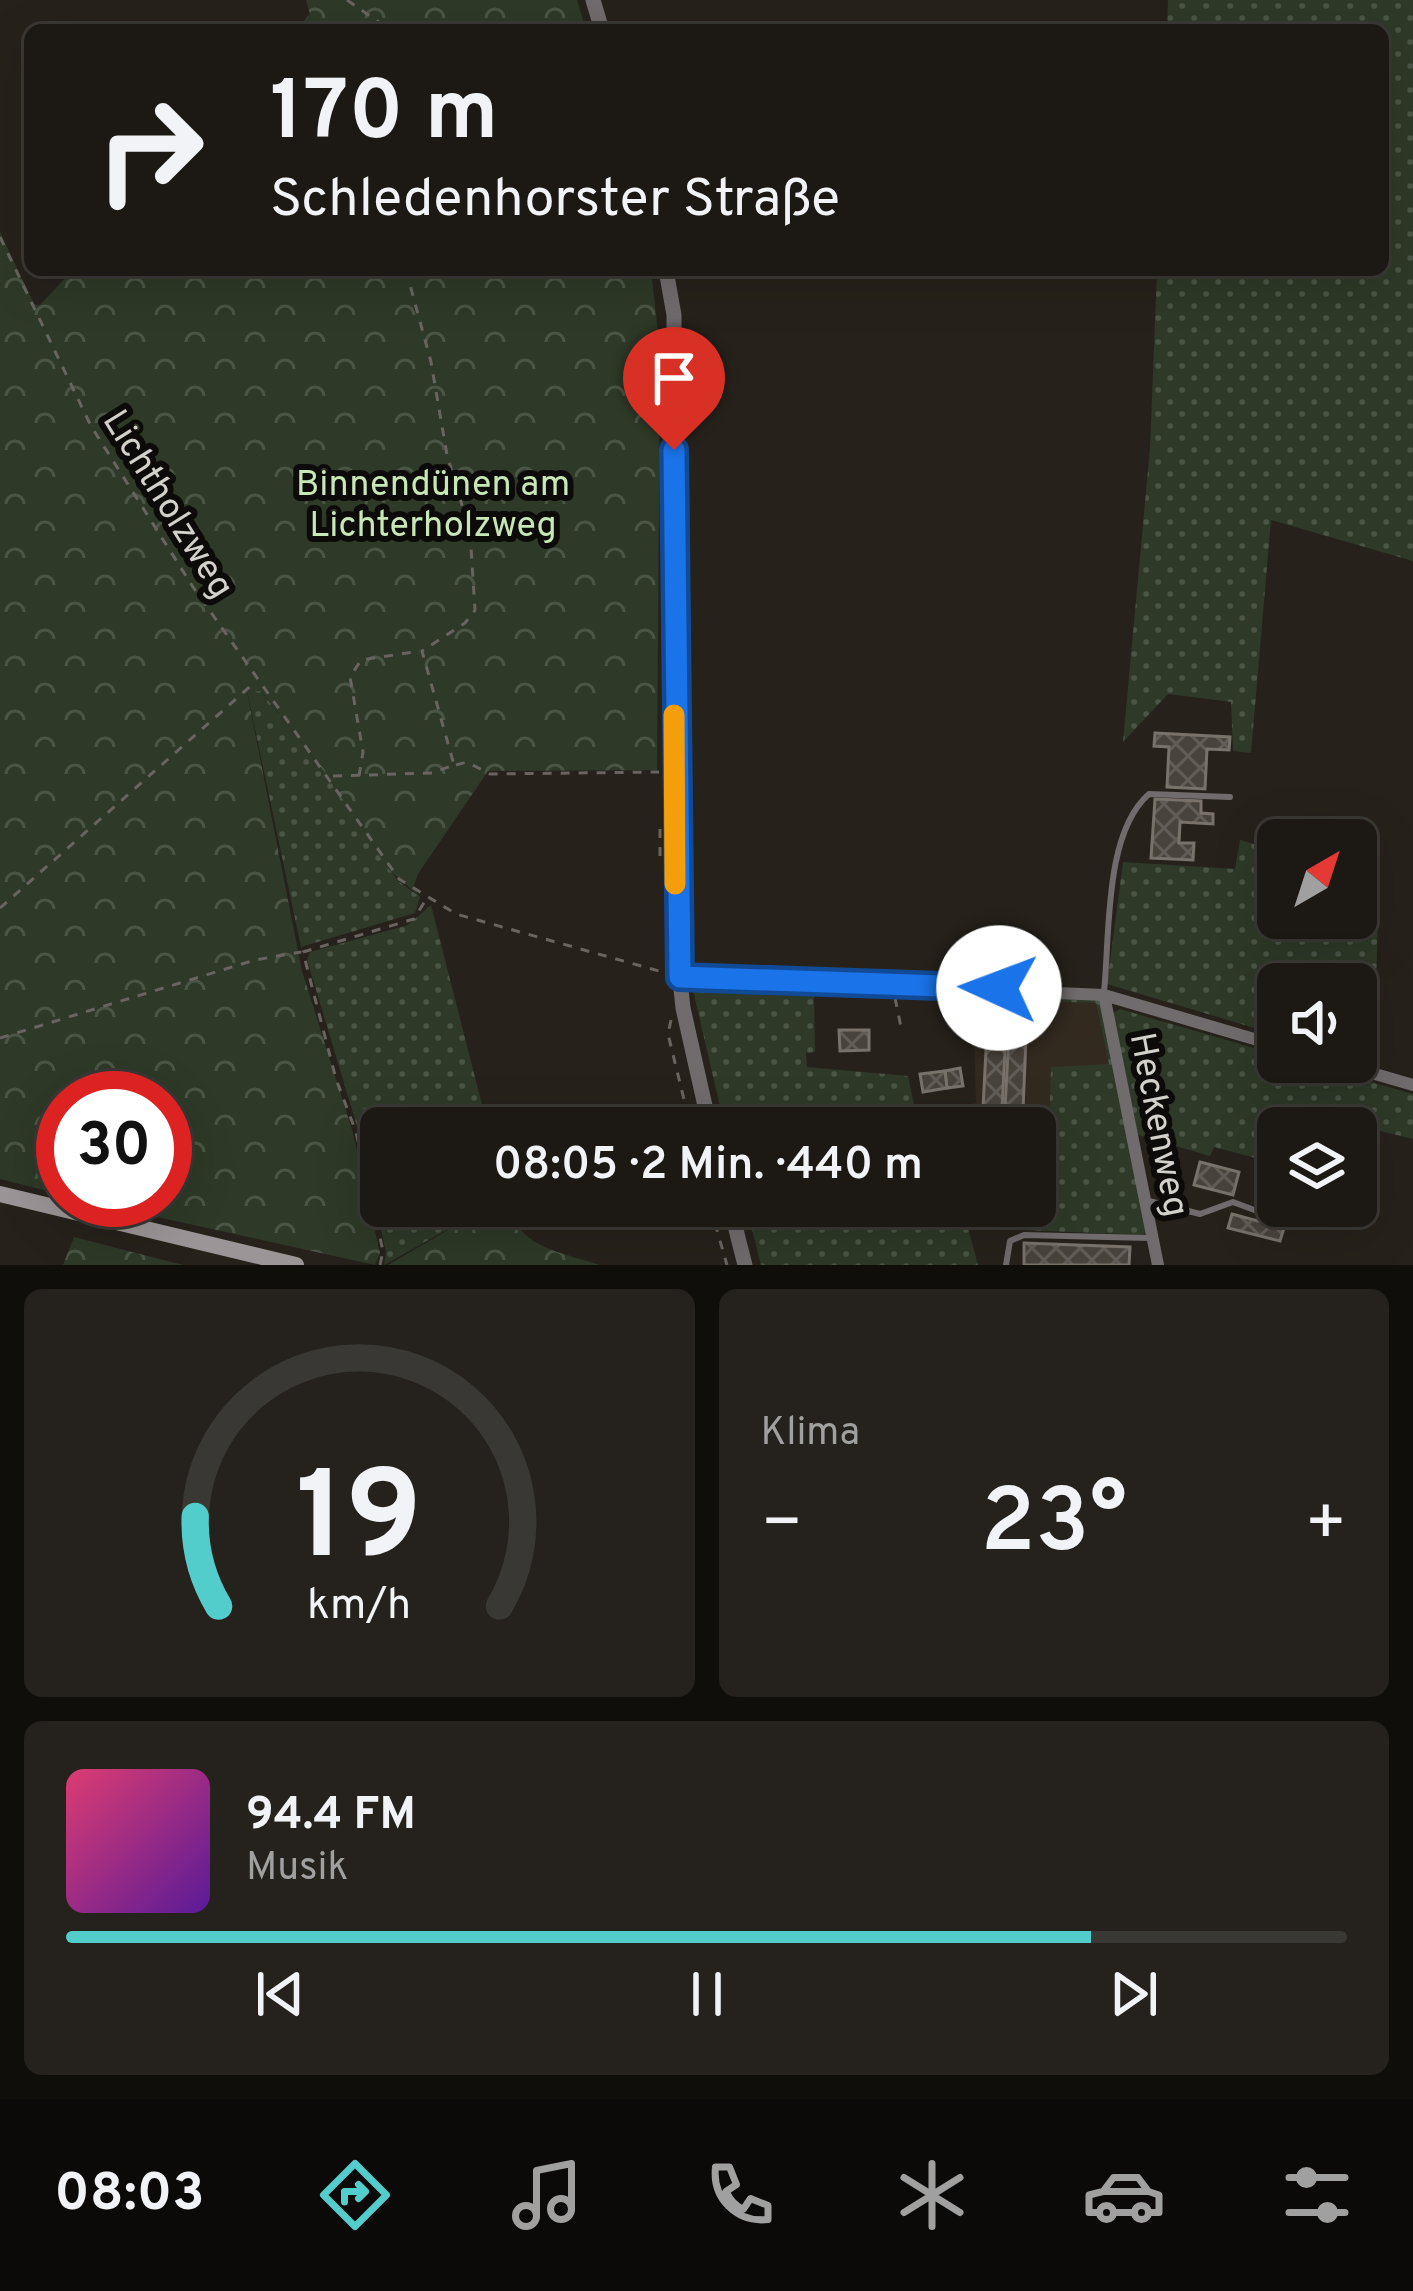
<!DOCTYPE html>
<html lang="de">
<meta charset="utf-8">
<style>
:root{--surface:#1c1914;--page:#25221d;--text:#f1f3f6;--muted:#a0a0a0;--line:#3a3834;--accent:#53cdcb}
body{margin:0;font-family:Overpass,sans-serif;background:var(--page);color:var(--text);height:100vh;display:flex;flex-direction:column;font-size:45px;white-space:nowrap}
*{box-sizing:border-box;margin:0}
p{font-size:39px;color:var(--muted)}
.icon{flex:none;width:66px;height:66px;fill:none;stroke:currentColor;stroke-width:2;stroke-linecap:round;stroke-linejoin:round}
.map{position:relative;height:1265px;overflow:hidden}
.sheet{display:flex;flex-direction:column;gap:24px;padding:24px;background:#0f0e0b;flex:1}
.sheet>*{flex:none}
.hud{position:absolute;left:24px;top:24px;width:1365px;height:252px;border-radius:18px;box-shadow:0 12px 48px #0002,0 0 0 3px var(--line);background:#1c1914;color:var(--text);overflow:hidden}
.needle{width:78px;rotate:39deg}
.controls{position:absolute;left:1257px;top:819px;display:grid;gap:24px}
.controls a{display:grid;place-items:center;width:120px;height:120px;border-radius:18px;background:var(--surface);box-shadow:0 12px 48px #0002,0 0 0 3px var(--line);font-size:60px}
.speed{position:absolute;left:36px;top:1071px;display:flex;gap:24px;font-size:60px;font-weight:700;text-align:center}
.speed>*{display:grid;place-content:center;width:156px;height:156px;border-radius:50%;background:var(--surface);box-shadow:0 12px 48px #0002,0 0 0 3px var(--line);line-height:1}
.speed .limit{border:18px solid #d22;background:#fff;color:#111}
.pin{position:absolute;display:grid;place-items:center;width:102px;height:102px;color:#fff;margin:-123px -51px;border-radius:50% 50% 50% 0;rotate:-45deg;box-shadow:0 0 12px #0007}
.pin .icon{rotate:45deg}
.me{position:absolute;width:132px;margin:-66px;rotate:272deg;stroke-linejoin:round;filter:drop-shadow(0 0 9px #0008)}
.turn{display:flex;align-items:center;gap:42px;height:252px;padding:0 48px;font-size:54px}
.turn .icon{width:156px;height:156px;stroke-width:2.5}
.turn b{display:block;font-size:84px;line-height:102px}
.big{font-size:90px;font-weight:600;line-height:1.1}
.sheet .tile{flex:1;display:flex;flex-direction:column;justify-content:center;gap:18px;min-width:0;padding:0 42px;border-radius:18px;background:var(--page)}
.sheet .dial{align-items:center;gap:0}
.dial svg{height:312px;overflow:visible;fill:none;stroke:var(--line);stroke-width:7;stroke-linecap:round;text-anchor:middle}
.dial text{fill:var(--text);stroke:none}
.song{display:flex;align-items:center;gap:36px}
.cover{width:144px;height:144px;border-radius:18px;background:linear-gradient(135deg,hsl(340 70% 55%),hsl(270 70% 35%))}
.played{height:12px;border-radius:6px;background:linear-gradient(90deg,var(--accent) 80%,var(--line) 80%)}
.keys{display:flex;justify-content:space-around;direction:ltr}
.heat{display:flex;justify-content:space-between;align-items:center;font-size:66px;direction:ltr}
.sheet .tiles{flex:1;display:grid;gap:24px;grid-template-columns:1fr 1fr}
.tile:last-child{grid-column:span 2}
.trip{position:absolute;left:360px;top:1107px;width:696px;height:120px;border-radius:18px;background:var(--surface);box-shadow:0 12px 48px #0002,0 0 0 3px var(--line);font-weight:600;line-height:120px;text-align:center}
.menu{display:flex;height:192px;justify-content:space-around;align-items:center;background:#0b0a08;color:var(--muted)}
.menu .icon{width:84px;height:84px}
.menu .selected{color:var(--accent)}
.menu b{font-size:54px;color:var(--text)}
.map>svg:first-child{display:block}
.built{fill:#322a1f}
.green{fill:url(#green-dots)}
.forest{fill:url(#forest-crowns)}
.building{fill:url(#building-cross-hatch);stroke:#78726b;stroke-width:3}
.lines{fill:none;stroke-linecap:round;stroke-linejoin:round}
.path{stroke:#69645f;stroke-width:3;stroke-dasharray:9 9;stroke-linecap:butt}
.service{stroke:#706b6c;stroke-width:6}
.minor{stroke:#706b6c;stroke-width:12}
.tertiary{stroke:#706b6c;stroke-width:15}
.secondary{stroke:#9c9597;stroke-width:16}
.route-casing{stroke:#114b97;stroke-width:30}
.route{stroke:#1a73e8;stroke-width:21}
.slow{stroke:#f59e0b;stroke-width:21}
.labels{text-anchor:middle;stroke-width:12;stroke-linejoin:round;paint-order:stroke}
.park-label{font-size:36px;fill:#c8e6b6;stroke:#0d0b09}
.street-label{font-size:36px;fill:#d4d1cd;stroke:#0d0b09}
</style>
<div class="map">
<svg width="1413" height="1265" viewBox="0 0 1413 1265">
<defs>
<pattern id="green-dots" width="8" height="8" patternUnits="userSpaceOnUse" patternTransform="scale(3)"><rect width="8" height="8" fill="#2e3927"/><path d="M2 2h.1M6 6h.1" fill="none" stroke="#4b5545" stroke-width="1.8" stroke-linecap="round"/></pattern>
<pattern id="forest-crowns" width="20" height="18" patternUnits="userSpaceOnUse" patternTransform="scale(3)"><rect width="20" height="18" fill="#2e3927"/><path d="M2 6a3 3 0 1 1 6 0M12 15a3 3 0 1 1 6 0" fill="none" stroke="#4b5545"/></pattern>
<pattern id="building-cross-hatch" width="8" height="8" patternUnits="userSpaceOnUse" patternTransform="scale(3)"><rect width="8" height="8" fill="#49433d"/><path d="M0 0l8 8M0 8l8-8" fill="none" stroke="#625d58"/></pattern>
</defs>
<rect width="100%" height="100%" fill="#26211b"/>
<g class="built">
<polygon points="973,999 1096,1003 1109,1064 1049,1124 919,1128 917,1115 976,1103"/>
<polygon points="937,1206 1023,1206 1022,1230 941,1227"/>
</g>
<g class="green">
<polygon points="1168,0 1413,0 1413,561 1271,520 1251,753 1233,751 1231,702 1168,694 1123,742 1150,448 1157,270 1383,270 1383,30 1167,30"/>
<polygon points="260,690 330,779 397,880 420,897 415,913 301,947 247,691"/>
<polygon points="1240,840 1278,851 1278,918 1356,918 1356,872 1379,879 1374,1064 1356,1059 1356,984 1278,984 1278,1035 1107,984 1123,862 1235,869"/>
<polygon points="431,905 488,1128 381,1128 381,1206 489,1206 384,1265 386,1252 359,1133 307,960 310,952 408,925"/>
<polygon points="702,982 871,989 873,996 814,994 815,1052 806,1053 807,1067 908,1076 919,1128 725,1128 692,986"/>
<polygon points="1027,994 1099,1000 1148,1232 1143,1235 1022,1230 1023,1206 1035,1206 1035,1128 1026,1125 1049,1124 1051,1067 1109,1064 1096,1003 1023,1001"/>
<polygon points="1120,1009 1278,1055 1278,1062 1301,1062 1413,1094 1413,1139 1335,1120 1334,1128 1278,1128 1278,1185 1263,1180 1267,1161 1214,1147 1210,1156 1138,1135 1113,1013"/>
<polygon points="746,1206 937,1206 941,1227 968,1228 978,1265 761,1265"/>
</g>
<g class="forest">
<polygon points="306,0 577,0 586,30 295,30 310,14"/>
<polygon points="0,232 34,304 40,305 73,270 651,270 660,350 657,770 488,771 418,874 413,888 420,897 387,868 330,779 261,691 247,692 302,971 353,1133 380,1253 375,1265 80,1200 165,1200 165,1098 63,1098 63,1195 0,1179"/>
<path d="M489,1206H509C520,1249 562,1252 600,1265H388Z"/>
<polygon points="74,1237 183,1265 63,1265"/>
</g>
<g class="building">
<polygon points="1155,733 1230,737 1229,750 1207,749 1205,789 1167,787 1169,747 1154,746"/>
<polygon points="1155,799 1201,801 1201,813 1213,814 1213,824 1180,822 1179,843 1194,843 1193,860 1151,858"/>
<polygon points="988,1012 1007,1013 1002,1109 983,1108"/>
<polygon points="1010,1014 1027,1015 1023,1110 1005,1109"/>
<polygon points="839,1030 869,1030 869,1050 840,1051"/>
<polygon points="960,1068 963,1086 947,1088 945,1071"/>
<polygon points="945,1071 947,1088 923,1092 920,1074"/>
<polygon points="1200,1162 1239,1172 1233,1195 1194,1185"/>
<polygon points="956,1206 974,1206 973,1219 955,1218"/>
<polygon points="978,1206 997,1206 996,1218 977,1218"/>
<polygon points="999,1206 1018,1206 1017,1223 998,1222"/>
<polygon points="1289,1206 1322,1215 1320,1223 1287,1215"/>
<polygon points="1232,1214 1284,1228 1280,1241 1228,1228"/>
<polygon points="1024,1243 1130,1247 1129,1265 1024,1265"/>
</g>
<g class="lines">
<g class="path">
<polyline points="347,0 390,30"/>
<polyline points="0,237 91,426 193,587 399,879 456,914 666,973"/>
<polyline points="456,765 467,762 490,774 659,772"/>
<polyline points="333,776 432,773 454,765 422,651 465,623 475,610 470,532 447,455 431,362 406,270"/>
<polyline points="359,776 363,752 350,677 361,660 420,651"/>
<polyline points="660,856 660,829"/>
<polyline points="0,908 254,683"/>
<polyline points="895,998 902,1032"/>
<polyline points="671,1020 668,1034 691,1128"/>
<polyline points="0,1038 255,960 301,952"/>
<polyline points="710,1206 727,1265"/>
<polyline points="380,1265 383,1251 356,1132 336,1079 303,952 414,919 425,901"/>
</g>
<g class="service">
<path d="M1104,992C1110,934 1104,833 1149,794L1230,797"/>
<polyline points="1149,1201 1200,1214 1233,1202 1281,1220"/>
<polyline points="1006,1265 1010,1241 1024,1235 1149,1238"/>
</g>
<g class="minor">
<polyline points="679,977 1104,995 1278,1046"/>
<polyline points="1104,995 1158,1265"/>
<polyline points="1334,1062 1413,1085"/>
</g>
<g class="tertiary">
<polyline points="593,0 602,30"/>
<polyline points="666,270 674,315 675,932 683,1008 710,1128"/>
<polyline points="730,1206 745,1265"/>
</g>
<polyline class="secondary" points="0,1194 296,1265"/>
</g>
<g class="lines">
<defs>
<polyline id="route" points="674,450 680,977 999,988"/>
</defs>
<use href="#route" class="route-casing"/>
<use href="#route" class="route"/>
<polyline class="slow" points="674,715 675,884"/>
</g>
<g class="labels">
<g class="park-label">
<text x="433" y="495">Binnendünen am<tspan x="433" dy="41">Lichterholzweg</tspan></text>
</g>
<g class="street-label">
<text transform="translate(170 503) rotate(58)" y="13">Lichtholzweg</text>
<text transform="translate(1161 1124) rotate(79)" y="13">Heckenweg</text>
</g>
</g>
</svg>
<div class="controls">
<a><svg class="needle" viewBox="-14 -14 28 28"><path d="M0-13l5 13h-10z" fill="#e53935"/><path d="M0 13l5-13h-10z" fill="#a0a0a0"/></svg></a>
<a><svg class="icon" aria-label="sound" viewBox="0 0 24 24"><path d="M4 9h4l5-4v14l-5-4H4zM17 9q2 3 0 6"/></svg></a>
<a><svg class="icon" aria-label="layers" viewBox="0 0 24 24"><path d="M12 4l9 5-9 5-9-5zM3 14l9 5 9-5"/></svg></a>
</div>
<div class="speed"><div class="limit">30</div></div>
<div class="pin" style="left:674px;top:450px;background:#d93025"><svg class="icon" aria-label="arrive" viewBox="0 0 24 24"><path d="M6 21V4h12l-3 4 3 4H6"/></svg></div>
<svg class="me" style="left:999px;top:988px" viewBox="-20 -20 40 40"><circle r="19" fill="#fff"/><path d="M0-13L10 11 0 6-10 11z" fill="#1a73e8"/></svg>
<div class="trip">08:05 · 2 Min. · 440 m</div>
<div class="hud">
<div class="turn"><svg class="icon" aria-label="right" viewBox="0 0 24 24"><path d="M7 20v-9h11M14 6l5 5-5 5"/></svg><div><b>170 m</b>Schledenhorster Straße</div></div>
</div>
</div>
<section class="sheet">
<div class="tiles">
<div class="tile dial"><svg viewBox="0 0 100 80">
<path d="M14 69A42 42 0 1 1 86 69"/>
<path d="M14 69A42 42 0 0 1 8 46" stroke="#53cdcb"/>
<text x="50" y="56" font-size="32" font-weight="700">19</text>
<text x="50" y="72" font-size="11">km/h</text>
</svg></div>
<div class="tile"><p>Klima</p>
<div class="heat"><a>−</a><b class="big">23°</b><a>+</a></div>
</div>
<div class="tile">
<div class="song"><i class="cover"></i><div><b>94.4 FM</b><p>Musik</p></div></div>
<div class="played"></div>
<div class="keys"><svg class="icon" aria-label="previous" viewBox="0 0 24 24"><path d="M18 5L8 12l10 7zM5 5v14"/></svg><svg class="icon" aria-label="pause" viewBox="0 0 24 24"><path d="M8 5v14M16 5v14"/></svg><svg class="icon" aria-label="next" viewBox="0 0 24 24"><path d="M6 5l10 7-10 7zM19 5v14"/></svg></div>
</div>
</div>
</section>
<nav class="menu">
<b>08:03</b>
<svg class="icon selected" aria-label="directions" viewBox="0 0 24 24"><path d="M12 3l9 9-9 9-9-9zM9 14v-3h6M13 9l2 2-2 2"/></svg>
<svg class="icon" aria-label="music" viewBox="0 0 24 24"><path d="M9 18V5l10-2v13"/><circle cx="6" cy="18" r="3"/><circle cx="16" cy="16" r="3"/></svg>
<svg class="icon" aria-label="phone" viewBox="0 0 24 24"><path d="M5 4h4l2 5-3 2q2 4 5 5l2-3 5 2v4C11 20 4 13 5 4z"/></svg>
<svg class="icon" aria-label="climate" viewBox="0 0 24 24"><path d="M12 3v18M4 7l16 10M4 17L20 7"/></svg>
<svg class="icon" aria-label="car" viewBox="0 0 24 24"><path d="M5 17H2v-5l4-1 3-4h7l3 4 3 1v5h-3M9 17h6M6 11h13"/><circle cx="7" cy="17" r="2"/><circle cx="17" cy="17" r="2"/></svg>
<svg class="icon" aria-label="filters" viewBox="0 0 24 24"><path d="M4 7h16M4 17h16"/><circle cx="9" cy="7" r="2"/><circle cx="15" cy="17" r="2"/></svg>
</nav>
